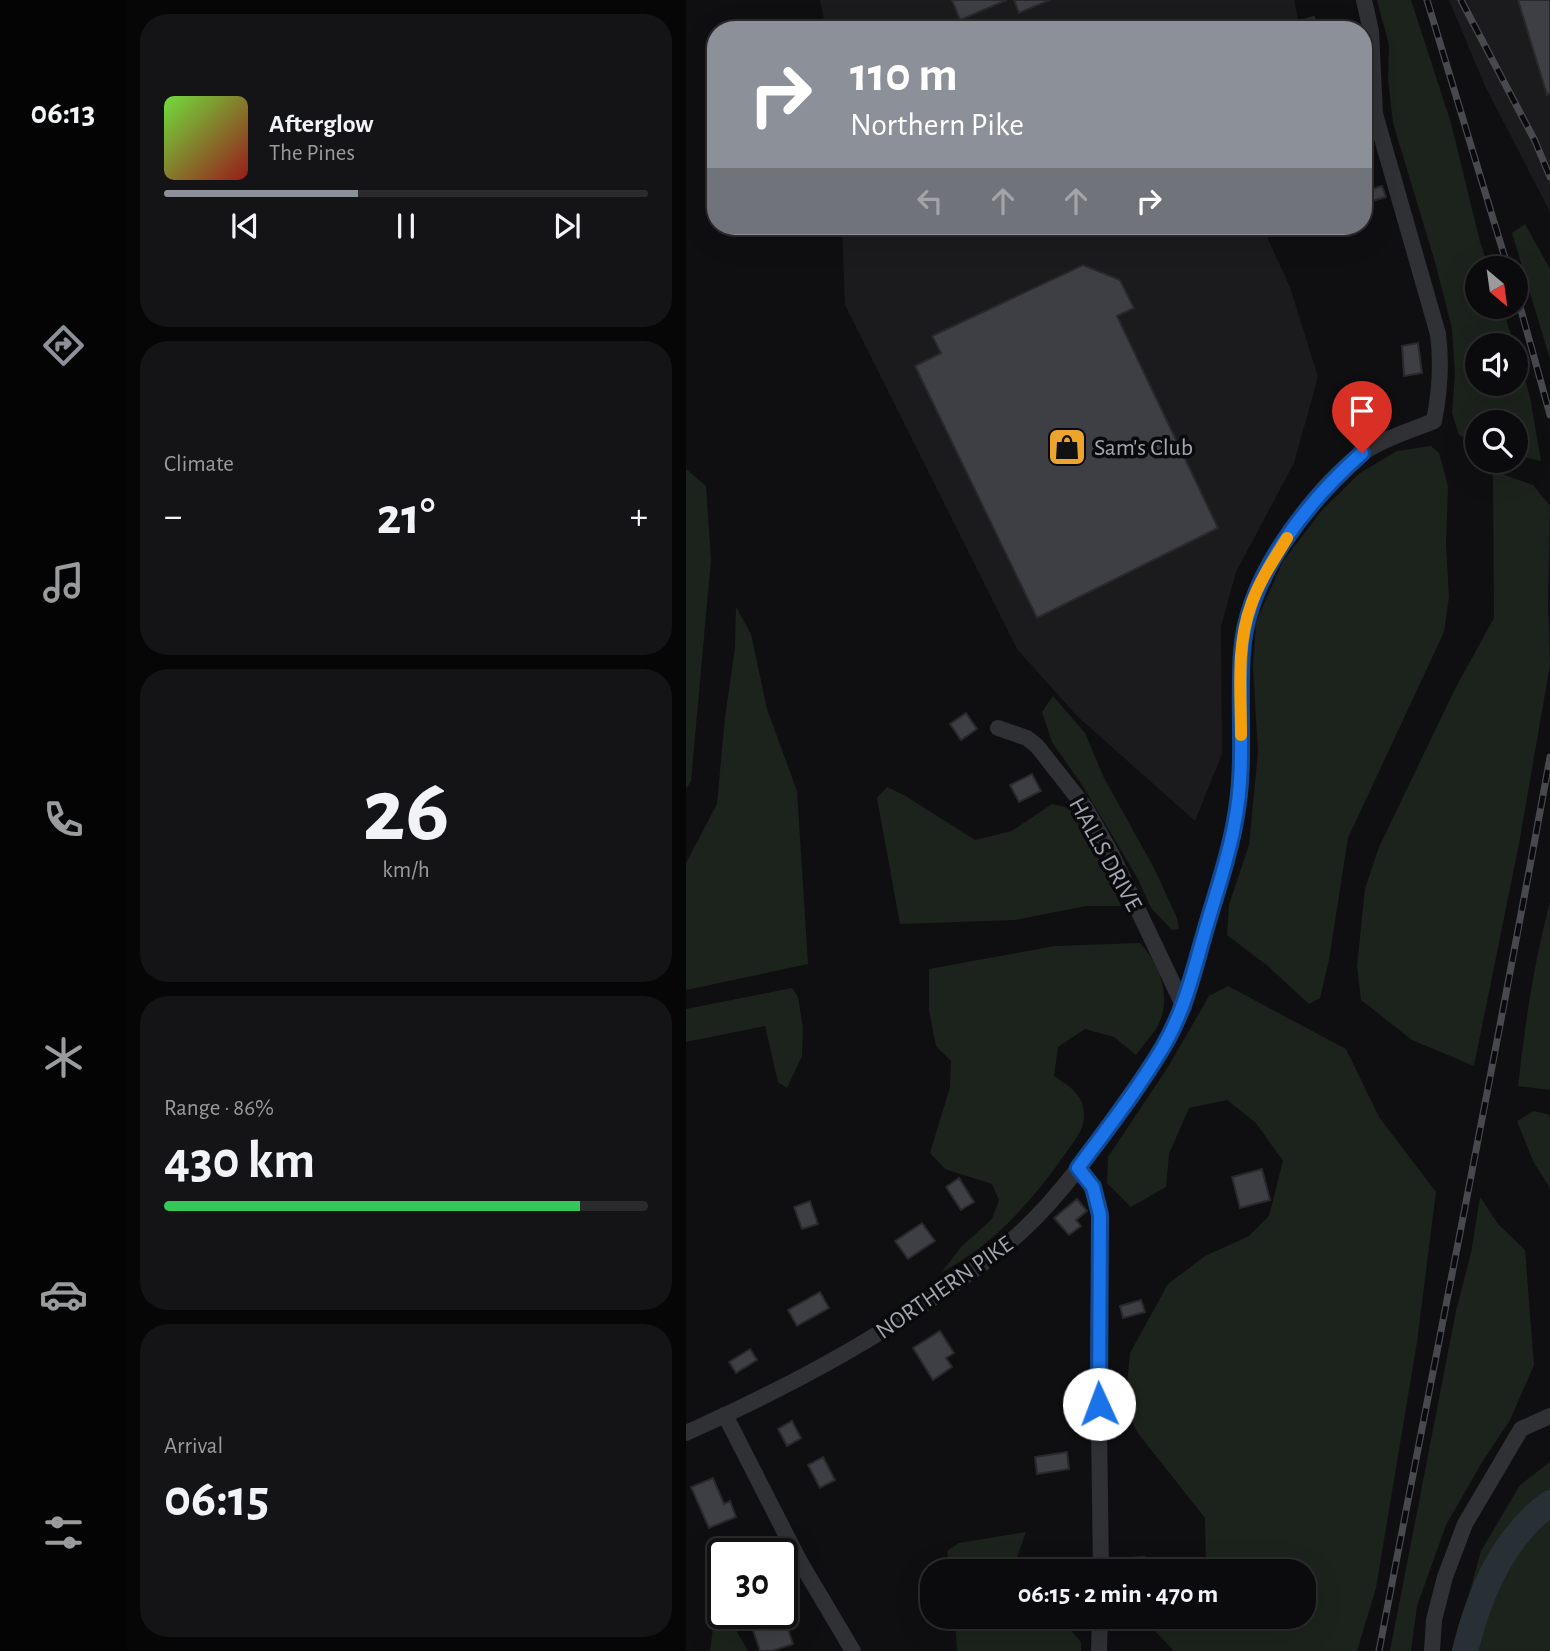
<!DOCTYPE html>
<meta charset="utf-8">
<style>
:root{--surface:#0b0b0d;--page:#141416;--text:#f1f3f6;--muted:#9a9b9d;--line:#2b2b2e;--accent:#8c9099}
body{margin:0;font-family:"Alegreya Sans",sans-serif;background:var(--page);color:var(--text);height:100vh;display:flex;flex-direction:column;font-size:26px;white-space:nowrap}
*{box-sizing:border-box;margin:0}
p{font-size:23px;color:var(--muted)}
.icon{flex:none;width:38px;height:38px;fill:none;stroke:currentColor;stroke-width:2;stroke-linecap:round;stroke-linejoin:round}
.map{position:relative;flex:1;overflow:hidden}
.panel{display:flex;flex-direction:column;gap:14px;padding:14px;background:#060607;width:560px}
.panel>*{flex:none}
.guide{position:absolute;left:21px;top:21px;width:665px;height:214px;border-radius:28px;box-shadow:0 7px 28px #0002,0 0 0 2px var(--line);background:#8c9099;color:#fff;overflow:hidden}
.needle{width:46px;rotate:151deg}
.buttons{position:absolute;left:779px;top:256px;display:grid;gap:14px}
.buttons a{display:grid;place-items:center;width:63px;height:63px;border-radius:50%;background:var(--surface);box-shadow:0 7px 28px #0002,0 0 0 2px var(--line);font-size:35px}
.speed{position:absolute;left:21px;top:1538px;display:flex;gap:14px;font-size:35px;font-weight:700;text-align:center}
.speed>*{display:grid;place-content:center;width:91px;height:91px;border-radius:50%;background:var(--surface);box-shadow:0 7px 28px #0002,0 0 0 2px var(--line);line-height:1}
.speed .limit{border:4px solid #111;border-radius:10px;background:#fff;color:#111}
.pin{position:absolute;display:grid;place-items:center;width:60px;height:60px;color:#fff;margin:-72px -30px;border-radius:50% 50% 50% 0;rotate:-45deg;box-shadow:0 0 7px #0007}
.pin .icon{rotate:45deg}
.me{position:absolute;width:77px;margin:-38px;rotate:358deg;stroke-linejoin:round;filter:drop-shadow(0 0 5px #0008)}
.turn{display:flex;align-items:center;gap:24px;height:147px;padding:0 28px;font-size:32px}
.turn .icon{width:91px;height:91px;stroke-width:2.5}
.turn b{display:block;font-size:49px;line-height:60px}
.lanes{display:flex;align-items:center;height:66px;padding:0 28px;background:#0003;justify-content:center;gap:35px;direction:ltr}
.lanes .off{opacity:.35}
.big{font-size:52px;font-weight:600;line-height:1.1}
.panel .tile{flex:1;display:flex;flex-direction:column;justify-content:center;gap:10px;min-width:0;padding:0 24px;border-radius:28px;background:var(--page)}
.panel .dial{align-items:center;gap:0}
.dial b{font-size:91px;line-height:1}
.song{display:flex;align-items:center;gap:21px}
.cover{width:84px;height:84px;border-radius:10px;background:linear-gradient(135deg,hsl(100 70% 55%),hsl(0 70% 35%))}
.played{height:7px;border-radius:4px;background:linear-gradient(90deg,var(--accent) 40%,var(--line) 40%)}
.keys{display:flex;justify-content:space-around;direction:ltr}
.heat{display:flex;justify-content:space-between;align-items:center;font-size:38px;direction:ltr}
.charge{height:10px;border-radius:5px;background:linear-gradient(90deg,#34c759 86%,var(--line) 0)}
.trip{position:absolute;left:234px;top:1559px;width:396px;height:70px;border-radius:28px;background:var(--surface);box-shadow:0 7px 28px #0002,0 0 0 2px var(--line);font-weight:600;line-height:70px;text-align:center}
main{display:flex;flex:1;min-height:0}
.tab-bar{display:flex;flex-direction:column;width:126px;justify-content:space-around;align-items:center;background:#040405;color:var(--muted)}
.tab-bar .icon{width:49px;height:49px}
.tab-bar .active{color:var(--accent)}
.tab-bar b{font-size:32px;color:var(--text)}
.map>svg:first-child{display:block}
.built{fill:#1b1b1e}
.green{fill:#1c231c}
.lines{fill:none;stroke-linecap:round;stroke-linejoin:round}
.river{stroke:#283036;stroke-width:26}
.building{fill:#3e3f44;stroke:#29292d;stroke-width:2}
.minor{stroke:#303135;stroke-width:16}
.rail-casing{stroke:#47494e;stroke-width:7}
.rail{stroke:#0a0a0c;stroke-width:4.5;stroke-dasharray:13;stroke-linecap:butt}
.route-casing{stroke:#114b97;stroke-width:18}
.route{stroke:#1a73e8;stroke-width:12}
.slow{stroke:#f59e0b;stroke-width:12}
.labels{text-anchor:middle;stroke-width:7;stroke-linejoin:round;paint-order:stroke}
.poi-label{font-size:24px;fill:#a1a6b1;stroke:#0a0a0c;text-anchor:start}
.street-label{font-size:24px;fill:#a1a6b1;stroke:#0a0a0c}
</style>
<main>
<nav class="tab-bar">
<b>06:13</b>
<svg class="icon active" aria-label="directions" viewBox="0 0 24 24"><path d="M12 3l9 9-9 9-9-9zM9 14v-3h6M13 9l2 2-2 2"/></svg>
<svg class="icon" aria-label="music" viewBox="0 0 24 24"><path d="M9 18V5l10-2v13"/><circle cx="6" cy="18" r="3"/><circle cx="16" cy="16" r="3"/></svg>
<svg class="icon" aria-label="phone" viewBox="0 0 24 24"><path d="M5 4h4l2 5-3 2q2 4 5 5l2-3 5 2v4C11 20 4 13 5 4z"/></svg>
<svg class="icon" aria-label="climate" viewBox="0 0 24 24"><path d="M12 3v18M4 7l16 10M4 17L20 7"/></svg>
<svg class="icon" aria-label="car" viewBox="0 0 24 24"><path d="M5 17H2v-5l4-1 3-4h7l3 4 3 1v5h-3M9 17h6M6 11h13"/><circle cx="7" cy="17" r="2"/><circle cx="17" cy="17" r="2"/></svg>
<svg class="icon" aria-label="filters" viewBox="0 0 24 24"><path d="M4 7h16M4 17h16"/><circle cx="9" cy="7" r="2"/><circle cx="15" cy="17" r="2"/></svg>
</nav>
<section class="panel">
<div class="tile">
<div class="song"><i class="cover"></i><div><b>Afterglow</b><p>The Pines</p></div></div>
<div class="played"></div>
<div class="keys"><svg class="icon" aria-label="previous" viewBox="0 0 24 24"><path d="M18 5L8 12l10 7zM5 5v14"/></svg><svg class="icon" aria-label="pause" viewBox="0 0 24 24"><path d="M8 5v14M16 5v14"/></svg><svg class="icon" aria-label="next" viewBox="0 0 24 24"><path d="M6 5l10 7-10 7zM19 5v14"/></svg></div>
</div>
<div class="tile"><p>Climate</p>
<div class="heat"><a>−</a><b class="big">21°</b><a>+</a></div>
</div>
<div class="tile dial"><b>26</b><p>km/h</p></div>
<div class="tile"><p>Range · 86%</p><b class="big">430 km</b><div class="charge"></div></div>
<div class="tile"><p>Arrival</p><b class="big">06:15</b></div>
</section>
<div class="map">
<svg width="864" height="1651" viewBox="0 0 864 1651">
<rect width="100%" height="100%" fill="#0f0f11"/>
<g class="built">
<polygon points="134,0 608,0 614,30 140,30"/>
<polygon points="763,0 864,0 864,212 799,86"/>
<polygon points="156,226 576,226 604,287 632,377 608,463 550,572 535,627 536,754 509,821 391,716 331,649 159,305"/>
</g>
<g class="green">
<polygon points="691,0 725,0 765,123 794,242 803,268 791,268 791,306 816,306 828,345 791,345 791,383 830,383 830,350 844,397 855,461 830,455 830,422 791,422 791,443 773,435 766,413 769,374 766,329 749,262 707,123 702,79 703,45"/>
<polygon points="839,224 864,269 864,359 826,233"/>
<polygon points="745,446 753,453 762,486 760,545 763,597 758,632 662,838 643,960 634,998 623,1004 583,967 541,935 543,905 563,845 572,752 567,667 570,622 597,561 637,509 674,473 711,451"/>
<polygon points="0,469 20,486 25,559 5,781 0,789"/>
<polygon points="807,471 847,485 864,506 862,602 864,665 833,844 788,1066 726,1040 675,1000 671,966 679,889 693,847 770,687 808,618"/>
<polygon points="50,607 65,634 81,709 111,791 122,964 0,990 0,863 31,804 39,717 49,648"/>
<polygon points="367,696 399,733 418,778 468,868 491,918 493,929 486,930 465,908 452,879 398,788 366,742 356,712"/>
<polygon points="201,787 218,795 289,840 326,831 366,804 383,808 419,869 435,906 400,906 329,920 214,924 191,798"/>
<path d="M864,902V1090L832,1086C839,1024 848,962 864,902Z"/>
<path d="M454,943C475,966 487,1000 470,1029C464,1038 456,1046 450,1055L428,1037L399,1029L372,1047L368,1076C384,1087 399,1095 398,1116C398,1131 387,1142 379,1154C347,1200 307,1246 256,1272L275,1247L306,1219L313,1200L306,1184L259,1169L244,1153L264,1087L265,1061L250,1046L243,1010V969L369,946Z"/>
<polygon points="542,986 660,1049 693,1117 750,1192 731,1342 690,1588 671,1651 488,1651 467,1629 460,1617 618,1617 618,1572 520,1571 519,1518 451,1432 439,1405 444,1353 482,1284 519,1256 563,1236 583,1216 597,1161 570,1123 541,1100 503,1108 483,1154 480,1187 445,1207 421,1183 422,1157 482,1067 523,996"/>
<polygon points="106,988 112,997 117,1028 116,1056 101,1088 92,1082 79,1026 0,1042 0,1009"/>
<polygon points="848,1111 864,1115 864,1188 847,1161 831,1121"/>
<polygon points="794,1197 812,1224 839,1250 848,1365 824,1420 795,1464 760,1525 731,1606 725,1651 704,1651 770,1311 785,1253"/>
<polygon points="864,1462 864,1651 767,1651 795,1551 834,1485"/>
<polygon points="340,1532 326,1571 264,1571 261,1551 273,1543"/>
<polygon points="269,1617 335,1617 383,1628 395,1642 395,1651 271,1651"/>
<polygon points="46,1623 62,1651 24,1651 27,1628"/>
</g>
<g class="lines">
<path class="river" d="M779,1651C793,1595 816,1538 864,1503"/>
</g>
<g class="building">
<polygon points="266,0 321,0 274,20"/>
<polygon points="328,0 364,0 333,13"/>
<polygon points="832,0 864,0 864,93 861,95"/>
<polygon points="628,17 632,30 610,30 608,23"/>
<polygon points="525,20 530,30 507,30 507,29"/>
<polygon points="696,186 700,197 683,202 679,191"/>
<polygon points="397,265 434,280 448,308 431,316 532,528 351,618 229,366 255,353 246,336"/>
<polygon points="732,343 736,373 718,376 716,346"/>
<polygon points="280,713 291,729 275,740 264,724"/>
<polygon points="346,774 355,791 333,802 324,785"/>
<polygon points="576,1169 584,1200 554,1208 546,1177"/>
<polygon points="273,1178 288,1202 275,1210 260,1187"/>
<polygon points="391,1199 401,1211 390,1220 395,1226 383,1235 368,1218"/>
<polygon points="124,1201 132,1224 116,1229 108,1207"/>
<polygon points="236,1223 249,1241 222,1259 209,1241"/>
<polygon points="134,1292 143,1308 111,1326 102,1310"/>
<polygon points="455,1300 459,1312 437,1318 434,1306"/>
<polygon points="254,1331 268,1353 260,1358 266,1367 247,1380 227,1348"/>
<polygon points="64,1349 71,1360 50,1373 43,1362"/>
<polygon points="106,1421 115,1438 101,1446 92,1429"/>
<polygon points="381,1452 383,1469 351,1474 349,1457"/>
<polygon points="137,1457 149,1480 134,1488 122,1465"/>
<polygon points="27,1478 38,1504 44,1501 50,1517 23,1528 5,1487"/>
<polygon points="458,1557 459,1569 430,1571 429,1559"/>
<polygon points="37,1575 37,1591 36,1591 31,1576"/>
<polygon points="97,1614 107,1644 86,1651 74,1651 65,1624"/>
</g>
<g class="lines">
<g class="minor">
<polyline points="312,728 341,738 351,746 399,807 425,853 498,1007"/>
<polyline points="392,1168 407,1187 414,1215 412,1352 415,1572"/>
<polyline points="39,1415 113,1560 167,1651"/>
<path d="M0,1433C83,1396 163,1355 238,1304C272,1281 306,1259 336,1231C376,1194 407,1149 438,1104C459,1073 484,1042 498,1006C508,979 514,949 522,921C535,878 550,835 554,790C559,740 551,690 557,641C563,581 625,490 674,455C691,441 726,430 748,421C754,391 756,365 752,334L689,114L685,31L678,0"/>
<polyline points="413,1651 414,1617"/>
<polyline points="746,1651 748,1620 759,1577 779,1524 835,1429 864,1416"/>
</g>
<defs>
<g id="rail">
<polyline points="741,0 822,268"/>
<polyline points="775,0 849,141 864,177"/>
<polyline points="830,292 864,415"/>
<path d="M693,1651C750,1353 810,1056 864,757"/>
</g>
</defs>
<use href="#rail" class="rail-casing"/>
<use href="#rail" class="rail"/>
</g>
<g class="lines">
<defs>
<path id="route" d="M413,1404L414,1215L407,1187L392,1168C421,1129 452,1089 477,1047C499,1010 508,969 520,928C530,893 543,857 549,821C560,765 552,708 556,652C561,576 621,502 676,453"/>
</defs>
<use href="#route" class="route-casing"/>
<use href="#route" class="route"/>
<path class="slow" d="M555,735C555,692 550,646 565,605C573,581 588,560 601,538"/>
</g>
<defs>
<symbol id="shop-square" viewBox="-11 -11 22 22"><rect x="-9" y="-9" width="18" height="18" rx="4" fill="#eca52c" stroke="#0a0a0c"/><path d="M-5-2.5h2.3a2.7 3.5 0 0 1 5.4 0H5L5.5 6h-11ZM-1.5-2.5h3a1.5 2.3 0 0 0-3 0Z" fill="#111"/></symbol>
</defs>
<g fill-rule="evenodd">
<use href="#shop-square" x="359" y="425" width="44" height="44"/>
</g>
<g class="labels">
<g class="poi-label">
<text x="408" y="455">Sam's Club</text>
</g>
<g class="street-label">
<text transform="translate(420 854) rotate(61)" y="8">HALLS DRIVE</text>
<text transform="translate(258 1287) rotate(-35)" y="8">NORTHERN PIKE</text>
</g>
</g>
</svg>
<div class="buttons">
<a><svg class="needle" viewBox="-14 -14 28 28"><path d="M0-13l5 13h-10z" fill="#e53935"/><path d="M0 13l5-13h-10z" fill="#9a9b9d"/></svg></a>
<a><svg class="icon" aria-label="sound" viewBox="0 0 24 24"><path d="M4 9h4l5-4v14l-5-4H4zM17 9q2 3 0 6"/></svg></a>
<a><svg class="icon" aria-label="search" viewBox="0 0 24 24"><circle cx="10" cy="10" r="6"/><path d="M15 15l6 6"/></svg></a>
</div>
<div class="speed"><div class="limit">30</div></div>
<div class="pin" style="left:676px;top:453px;background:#d93025"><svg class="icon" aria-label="arrive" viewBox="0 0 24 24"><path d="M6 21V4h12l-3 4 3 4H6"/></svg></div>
<svg class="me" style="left:413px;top:1404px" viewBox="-20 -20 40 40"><circle r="19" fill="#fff"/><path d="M0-13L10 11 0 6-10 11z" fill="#1a73e8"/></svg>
<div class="trip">06:15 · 2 min · 470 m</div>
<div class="guide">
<div class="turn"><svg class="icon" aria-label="right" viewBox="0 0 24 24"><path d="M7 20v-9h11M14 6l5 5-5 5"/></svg><div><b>110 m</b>Northern Pike</div></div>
<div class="lanes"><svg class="icon off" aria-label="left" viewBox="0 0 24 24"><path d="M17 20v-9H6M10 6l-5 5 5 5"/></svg><svg class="icon off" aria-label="ahead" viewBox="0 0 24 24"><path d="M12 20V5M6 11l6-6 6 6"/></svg><svg class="icon off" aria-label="ahead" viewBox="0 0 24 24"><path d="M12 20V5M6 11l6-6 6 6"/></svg><svg class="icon" aria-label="right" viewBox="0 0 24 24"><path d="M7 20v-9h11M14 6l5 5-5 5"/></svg></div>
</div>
</div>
</main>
